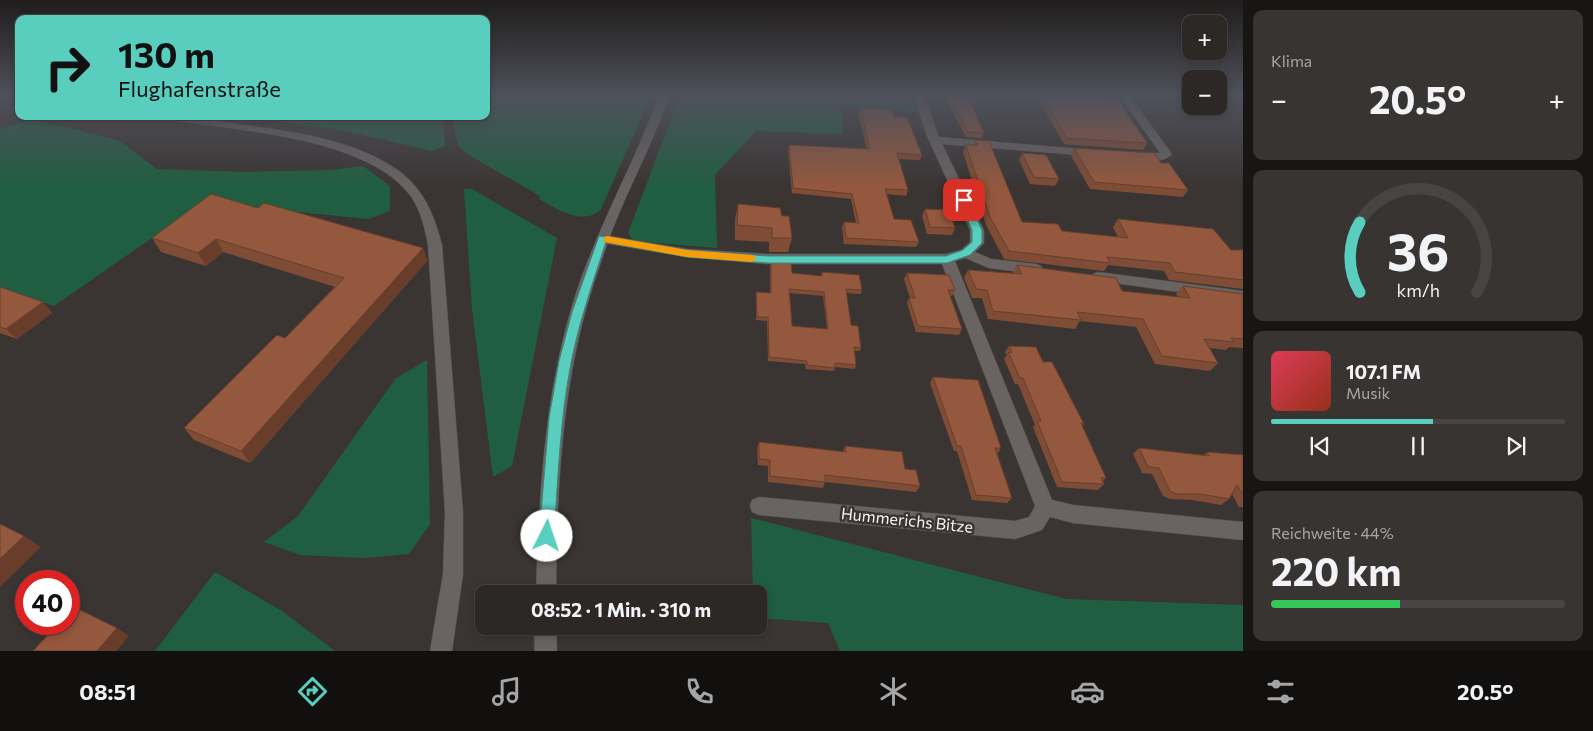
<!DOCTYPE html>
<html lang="de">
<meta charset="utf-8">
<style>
:root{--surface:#2c2826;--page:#383432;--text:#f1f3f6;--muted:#a6a6a7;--line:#484443;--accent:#59cebf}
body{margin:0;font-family:Commissioner,sans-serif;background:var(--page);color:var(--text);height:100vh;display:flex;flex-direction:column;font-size:19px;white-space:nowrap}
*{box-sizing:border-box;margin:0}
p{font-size:16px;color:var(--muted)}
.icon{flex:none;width:28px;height:28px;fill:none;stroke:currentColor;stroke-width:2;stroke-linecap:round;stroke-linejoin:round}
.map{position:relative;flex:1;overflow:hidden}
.drawer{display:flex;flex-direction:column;gap:10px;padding:10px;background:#181615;width:350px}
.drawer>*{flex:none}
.banner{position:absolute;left:15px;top:15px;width:475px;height:105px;border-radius:10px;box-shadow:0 2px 8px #0003,0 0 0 1px var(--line);background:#59cebf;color:#111;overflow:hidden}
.fabs{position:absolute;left:1182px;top:15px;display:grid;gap:10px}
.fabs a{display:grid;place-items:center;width:45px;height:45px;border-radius:10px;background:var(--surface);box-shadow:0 2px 8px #0003,0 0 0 1px var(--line);font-size:25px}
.speed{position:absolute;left:15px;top:570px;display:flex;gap:10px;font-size:25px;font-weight:700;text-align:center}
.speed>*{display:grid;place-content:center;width:65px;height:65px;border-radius:50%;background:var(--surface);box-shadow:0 2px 8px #0003,0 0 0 1px var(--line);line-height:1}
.speed .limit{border:8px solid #d22;background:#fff;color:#111}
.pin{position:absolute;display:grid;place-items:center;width:42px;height:42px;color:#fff;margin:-21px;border-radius:10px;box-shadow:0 2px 8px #0006}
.me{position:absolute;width:55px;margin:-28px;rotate:4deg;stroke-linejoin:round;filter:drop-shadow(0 0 4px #0008)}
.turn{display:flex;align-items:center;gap:18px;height:105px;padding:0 20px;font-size:22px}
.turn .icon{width:65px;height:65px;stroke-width:2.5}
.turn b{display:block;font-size:35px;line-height:42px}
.big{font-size:38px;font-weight:700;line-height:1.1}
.drawer .tile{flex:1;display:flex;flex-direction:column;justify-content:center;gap:8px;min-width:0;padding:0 18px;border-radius:10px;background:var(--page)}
.drawer .dial{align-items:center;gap:0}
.dial svg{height:130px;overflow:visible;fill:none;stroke:var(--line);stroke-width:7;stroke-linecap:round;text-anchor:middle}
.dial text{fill:var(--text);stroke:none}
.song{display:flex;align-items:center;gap:15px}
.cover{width:60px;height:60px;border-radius:8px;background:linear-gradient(135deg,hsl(350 70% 55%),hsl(10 70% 35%))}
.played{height:5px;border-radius:2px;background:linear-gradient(90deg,var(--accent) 55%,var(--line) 55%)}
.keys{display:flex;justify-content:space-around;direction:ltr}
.heat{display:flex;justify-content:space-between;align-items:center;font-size:28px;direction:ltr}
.charge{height:8px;border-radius:4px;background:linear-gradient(90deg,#34c759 44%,var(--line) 0)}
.trip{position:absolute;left:475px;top:585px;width:292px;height:50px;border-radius:10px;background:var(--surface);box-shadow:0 2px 8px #0003,0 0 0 1px var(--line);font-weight:700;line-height:50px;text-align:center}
.menu{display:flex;height:80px;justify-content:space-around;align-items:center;background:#12100f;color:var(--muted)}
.menu .icon{width:35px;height:35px}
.menu .active{color:var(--accent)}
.menu b{font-size:22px;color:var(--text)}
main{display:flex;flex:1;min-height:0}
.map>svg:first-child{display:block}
.green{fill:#205e41}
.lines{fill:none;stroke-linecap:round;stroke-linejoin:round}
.street-casing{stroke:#54514f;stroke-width:1}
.secondary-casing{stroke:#54514f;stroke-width:1}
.street{fill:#696362;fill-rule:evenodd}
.secondary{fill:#696362;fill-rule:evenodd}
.wall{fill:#7f4c35;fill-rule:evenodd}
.shaded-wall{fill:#683e2b}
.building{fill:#94583e;stroke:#683e2b;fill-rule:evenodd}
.route{fill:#59cebf;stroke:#3a867c}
.slow{fill:#f59e0b}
.labels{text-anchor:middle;stroke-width:5;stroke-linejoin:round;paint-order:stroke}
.near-street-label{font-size:16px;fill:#f7f4f2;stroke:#3a3533}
</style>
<main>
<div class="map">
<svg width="1243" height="651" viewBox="0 0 1243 651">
<rect width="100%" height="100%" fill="#3a3533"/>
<g class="green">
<path d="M486,96H651L601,209C583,227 558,209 539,199L540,196L469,155L458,146L451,116H486Z"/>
<polygon points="680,96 919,96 926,113 842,107 843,134 756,131 715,175 717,248 633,241 628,233"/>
<polygon points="242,116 443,116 445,146 432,151 347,131"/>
<polygon points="31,119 118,140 157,169 245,172 331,170 363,166 390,186 390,211 369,219 277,210 208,199 54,306 0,287 0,129"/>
<polygon points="464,189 472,189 557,238 512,466 493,477 472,309"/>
<polygon points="427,360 430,524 409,554 364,558 300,555 264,542 298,516 396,378"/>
<polygon points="751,518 1066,599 1243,605 1243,651 840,651 828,623 759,618 759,594 753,594"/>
<polygon points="215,572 282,611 335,651 155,651"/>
</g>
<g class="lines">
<defs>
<g id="street">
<polygon points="914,96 924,96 939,137 1091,150 1097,153 1091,156 942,144 984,230 984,243 975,252 991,259 1036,264 1041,266 1043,269 1041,272 1036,274 989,268 965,258 955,261 1052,500 1073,505 1243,522 1243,540 1073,523 1050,517 1042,530 1015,539 759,515 752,512 750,506 752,500 759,497 1015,521 1029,517 1035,506 942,264 768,264 687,257 603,243 596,239 603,235 687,249 768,254 946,254 961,250 970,242 970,230 927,136"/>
<path d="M1120,96H1130L1172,154C1163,164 1144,161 1132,158L1130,156L1136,153H1160Z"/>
<path d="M161,116C189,116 216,121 244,125C296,132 355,140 399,171C424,189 435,217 442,245L463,512V574L452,651H430L443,574L445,512L428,245C425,229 421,212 412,198C369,136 235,131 166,119Z"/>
<polygon points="1098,272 1243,291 1243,301 1093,280 1091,277 1093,274"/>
</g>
<g id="secondary">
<path d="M659,96H669C656,134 639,168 623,204C611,231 602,259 593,286C561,386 557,490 556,594H536C539,489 545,384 579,284C602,219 635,161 659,96Z"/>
<polygon points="534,626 556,626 557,651 535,651"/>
</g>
</defs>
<use href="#street" class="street-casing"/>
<use href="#secondary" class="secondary-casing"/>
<use href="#street" class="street"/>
<use href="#secondary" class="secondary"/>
</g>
<g class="wall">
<polygon points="944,96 979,96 980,97 977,103 971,102 984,133 981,138 966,137"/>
<polygon points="1036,96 1090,96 1147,143 1143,150 1064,144"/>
<polygon points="860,108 894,117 922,155 920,160 898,159 908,190 906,196 887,194 894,219 919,242 916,247 844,244 842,227 844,222 856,223 851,199 792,193 788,150 789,145 867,149 858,114"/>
<polygon points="975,140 1022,222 1062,231 1118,237 1113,227 1118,219 1231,250 1243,250 1243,289 1169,280 1164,271 1108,265 1104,271 1004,259 986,225 963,152 966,145 973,145"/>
<polygon points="1074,148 1161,163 1188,190 1183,197 1090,189 1070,154"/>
<polygon points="1022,153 1059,179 1055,186 1030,184 1019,160"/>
<polygon points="738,204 782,216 792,238 788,252 769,252 769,242 735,240 735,219"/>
<polygon points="258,208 423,248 427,261 250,463 194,440 184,428 285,338 335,287 223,252 206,266 161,252 152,238"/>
<polygon points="925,209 955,228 952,235 927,234 922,216"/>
<path d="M771,262L792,273L821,276L822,272L862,290L861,294L846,293L851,325L861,348L860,351H854L856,365L855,369L835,367L834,371L806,369L805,364L768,361L767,321L756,320V292L770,293V266ZM790,293L823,296L827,329L792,326Z"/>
<polygon points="1017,265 1122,291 1178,297 1176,294 1183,286 1243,294 1243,348 1229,347 1226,350 1210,348 1218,363 1210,371 1155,364 1136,327 1080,321 1075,329 988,319 982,298 972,298 964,278 968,270 1012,273"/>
<polygon points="907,273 955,290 952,296 950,296 962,329 959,335 916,332 907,303 909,298 910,298 904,279"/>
<polygon points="0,287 43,302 52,313 17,339 0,333"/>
<polygon points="1009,346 1043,362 1084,424 1082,426 1106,478 1103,481 1104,484 1098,490 1057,487 1033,427 1035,425 1018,384 1015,384 1004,359 1007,355 1005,352"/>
<polygon points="933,377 1001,448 997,454 1012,498 1007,503 972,500 957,451 954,451 930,383"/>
<polygon points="759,442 843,452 845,446 905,469 920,486 916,492 825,482 823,488 768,482 768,466 758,465 757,449"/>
<polygon points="1139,448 1204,455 1207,452 1243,455 1243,507 1239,507 1232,494 1229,499 1221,505 1192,500 1170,499 1163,496 1152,474 1142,473 1133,454"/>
</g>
<g class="shaded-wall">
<polygon points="216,239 223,252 206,266 198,253"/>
<polygon points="423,248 427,261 250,463 241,451"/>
<polygon points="43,302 52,313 17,339 6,329"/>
<polygon points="24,536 41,547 0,587 0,559"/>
<polygon points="117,628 129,636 116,651 97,651"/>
</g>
<g class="building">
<polygon points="949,96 979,96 980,97 968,97 984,133 968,132"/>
<polygon points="1042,96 1090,96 1091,98 1118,100 1147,143 1067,138"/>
<polygon points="860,108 892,110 894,117 907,117 922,155 897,153 908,190 885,189 894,219 911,220 919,242 846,238 844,222 859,223 852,194 793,188 789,145 870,149"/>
<polygon points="975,140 989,141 1022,222 1058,224 1062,231 1128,238 1118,219 1213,229 1231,250 1243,250 1243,280 1175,272 1170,263 1107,257 1110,263 1009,251 990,217 966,145 978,145"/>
<polygon points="1074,148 1154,153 1161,163 1169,163 1188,190 1094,182"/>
<polygon points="1022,153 1046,155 1059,179 1034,177"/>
<polygon points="211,194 258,208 264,203 423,248 241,451 184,428 277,335 285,338 344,278 216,239 198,253 152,238"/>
<polygon points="738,204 780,208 782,216 789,216 792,238 772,238 772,228 737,225"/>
<polygon points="925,209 949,210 955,228 930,227"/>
<path d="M771,262H791L792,273L822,276V272L859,275L862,290L846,289L851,325L858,326L861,348L854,347L856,365L835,363V368L807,365V361L769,357L768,317H757L756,292L771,293ZM789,289L824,292L828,329L792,326Z"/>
<polygon points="1017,265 1116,278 1122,291 1190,298 1183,286 1243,294 1243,339 1231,338 1234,342 1204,339 1218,363 1162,356 1143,319 1077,312 1081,320 993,311 987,290 976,289 968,270 1022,274"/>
<polygon points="907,273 949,275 955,290 948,290 962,329 918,326 909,298 915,298"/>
<polygon points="0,287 43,302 6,329 0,327"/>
<polygon points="1009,346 1036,347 1043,362 1052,362 1084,424 1081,423 1106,478 1101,478 1104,484 1062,482 1037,421 1041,421 1023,378 1020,378 1008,352 1012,353"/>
<polygon points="933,377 978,380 1001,448 995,448 1012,498 976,495 961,446 957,446"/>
<polygon points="759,442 846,452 845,446 902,452 905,469 916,470 920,486 825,475 825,482 770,476 770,460 759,459"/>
<polygon points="1139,448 1209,456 1207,452 1243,455 1243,495 1237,485 1229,499 1200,494 1177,494 1170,491 1159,468 1148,467"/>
<polygon points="0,524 24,536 0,559"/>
<polygon points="74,607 117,628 97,651 33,651 58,624 69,624 69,613"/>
</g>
<linearGradient id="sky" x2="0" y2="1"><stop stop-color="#201d1c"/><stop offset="0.51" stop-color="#4f515b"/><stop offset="1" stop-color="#4f515b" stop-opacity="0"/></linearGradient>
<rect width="1243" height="187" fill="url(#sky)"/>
<path class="route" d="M960,198H967L968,200L982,230V243L970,255L947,263H768L687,257L606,242C593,282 579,322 571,363C560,420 558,478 554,536L552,541L547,543L541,541L539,536L549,418L559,361L572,312L599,236L687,250L768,256H946L963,250L972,242V230L959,200Z"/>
<polygon class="slow" points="607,236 687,250 752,255 757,258 752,262 687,257 604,242 604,237"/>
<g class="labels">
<g class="near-street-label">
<text transform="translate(907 520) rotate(6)" y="6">Hummerichs Bitze</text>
</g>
</g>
</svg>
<div class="fabs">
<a>+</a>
<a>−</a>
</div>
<div class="speed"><div class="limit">40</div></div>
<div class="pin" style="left:964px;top:200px;background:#d93025"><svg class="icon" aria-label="arrive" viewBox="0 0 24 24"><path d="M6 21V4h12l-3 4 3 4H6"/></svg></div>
<svg class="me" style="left:547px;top:536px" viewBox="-20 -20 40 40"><circle r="19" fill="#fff"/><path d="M0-13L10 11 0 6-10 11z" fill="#59cebf"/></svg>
<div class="trip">08:52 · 1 Min. · 310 m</div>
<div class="banner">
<div class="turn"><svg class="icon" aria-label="right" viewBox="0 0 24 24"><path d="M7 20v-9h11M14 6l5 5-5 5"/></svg><div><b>130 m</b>Flughafenstraße</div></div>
</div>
</div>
<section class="drawer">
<div class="tile"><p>Klima</p>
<div class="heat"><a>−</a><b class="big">20.5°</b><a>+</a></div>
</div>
<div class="tile dial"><svg viewBox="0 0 100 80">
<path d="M14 69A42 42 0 1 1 86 69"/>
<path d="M14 69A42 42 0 0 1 14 26" stroke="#59cebf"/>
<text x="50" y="56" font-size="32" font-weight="700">36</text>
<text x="50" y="72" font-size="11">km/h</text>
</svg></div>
<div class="tile">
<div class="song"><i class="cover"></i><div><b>107.1 FM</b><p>Musik</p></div></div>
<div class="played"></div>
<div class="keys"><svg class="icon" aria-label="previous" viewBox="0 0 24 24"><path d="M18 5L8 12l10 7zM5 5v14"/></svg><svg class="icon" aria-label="pause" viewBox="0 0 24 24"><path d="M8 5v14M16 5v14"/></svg><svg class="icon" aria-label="next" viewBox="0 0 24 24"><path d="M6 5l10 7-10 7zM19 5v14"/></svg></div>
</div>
<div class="tile"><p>Reichweite · 44%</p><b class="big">220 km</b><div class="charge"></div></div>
</section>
</main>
<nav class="menu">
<b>08:51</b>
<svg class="icon active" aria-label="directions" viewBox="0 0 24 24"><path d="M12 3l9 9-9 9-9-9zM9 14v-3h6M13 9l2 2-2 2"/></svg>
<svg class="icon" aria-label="music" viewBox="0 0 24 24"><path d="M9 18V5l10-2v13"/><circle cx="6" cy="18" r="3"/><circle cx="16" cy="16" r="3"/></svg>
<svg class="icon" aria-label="phone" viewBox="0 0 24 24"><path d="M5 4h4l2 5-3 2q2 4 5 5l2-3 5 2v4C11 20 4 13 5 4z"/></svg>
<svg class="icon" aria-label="climate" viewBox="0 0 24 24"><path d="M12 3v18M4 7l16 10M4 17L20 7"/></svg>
<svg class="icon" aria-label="car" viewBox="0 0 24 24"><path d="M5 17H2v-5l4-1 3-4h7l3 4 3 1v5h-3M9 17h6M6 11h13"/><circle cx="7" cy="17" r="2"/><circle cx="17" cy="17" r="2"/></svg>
<svg class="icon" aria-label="filters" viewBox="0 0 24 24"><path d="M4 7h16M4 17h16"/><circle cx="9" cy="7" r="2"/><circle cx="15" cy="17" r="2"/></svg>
<b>20.5°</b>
</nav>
